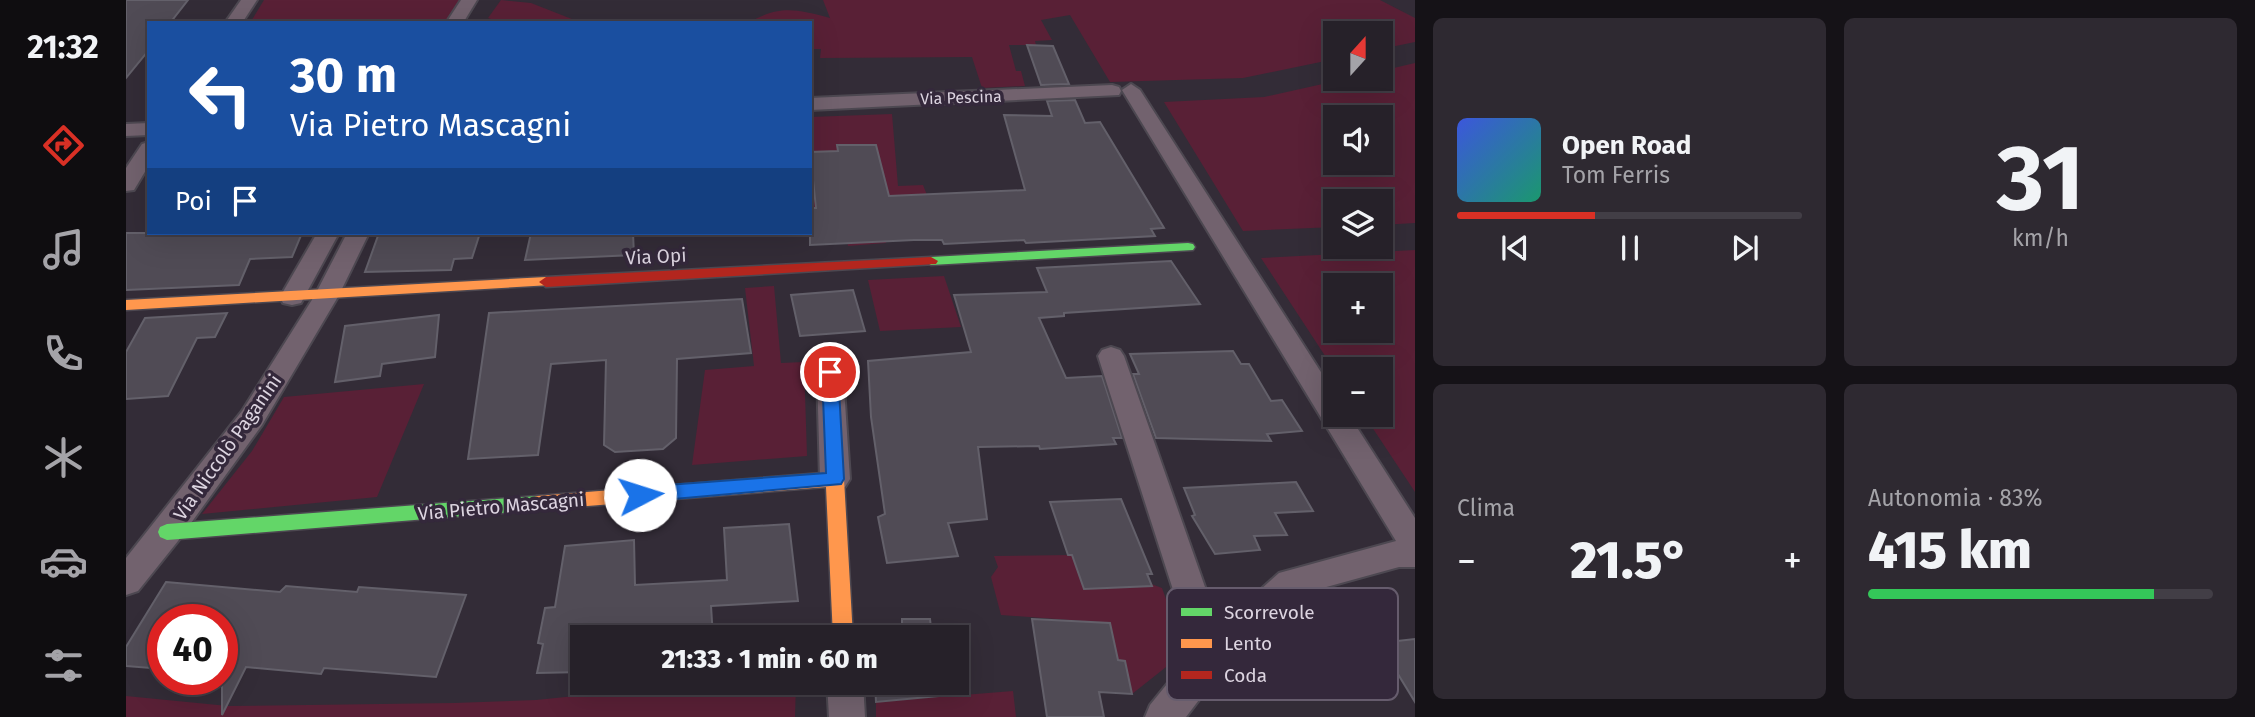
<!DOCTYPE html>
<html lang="it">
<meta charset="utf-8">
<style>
:root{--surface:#262129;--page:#2e2931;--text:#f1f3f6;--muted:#a4a3a8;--line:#423e46;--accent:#d93025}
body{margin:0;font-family:"Fira Sans",sans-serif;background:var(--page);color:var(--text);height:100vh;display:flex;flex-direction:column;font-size:26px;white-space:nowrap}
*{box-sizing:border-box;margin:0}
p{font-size:23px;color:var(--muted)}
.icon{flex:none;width:38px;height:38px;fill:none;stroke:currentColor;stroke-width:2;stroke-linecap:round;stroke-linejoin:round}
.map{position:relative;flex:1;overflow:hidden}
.panel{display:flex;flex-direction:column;gap:18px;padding:18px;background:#151217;width:840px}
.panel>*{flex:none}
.hud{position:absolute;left:21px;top:21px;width:665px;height:214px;border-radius:0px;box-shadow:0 7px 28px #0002,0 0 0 2px var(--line);background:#1a4fa0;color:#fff;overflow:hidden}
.needle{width:46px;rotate:21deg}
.tools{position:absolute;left:1197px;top:21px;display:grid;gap:14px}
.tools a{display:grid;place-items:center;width:70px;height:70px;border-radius:0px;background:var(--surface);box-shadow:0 7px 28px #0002,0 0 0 2px var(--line);font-size:35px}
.speed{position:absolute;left:21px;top:604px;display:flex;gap:14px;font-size:35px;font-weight:700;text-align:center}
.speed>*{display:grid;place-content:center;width:91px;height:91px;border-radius:50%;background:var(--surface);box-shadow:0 7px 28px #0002,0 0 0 2px var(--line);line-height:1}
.speed .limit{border:10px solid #d22;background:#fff;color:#111}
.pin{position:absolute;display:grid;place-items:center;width:60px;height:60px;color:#fff;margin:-30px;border:4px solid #fff;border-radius:50%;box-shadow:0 2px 7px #0007}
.me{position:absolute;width:77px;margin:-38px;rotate:85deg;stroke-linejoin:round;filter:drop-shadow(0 0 5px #0008)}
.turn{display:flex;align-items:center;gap:24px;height:147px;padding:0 28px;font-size:32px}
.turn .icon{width:91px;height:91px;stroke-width:2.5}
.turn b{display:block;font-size:49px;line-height:60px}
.then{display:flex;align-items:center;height:66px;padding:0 28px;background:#0003;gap:14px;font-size:26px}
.big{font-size:52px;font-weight:800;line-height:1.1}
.panel .widget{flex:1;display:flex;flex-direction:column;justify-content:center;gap:10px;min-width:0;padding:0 24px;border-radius:10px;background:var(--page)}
.panel .dial{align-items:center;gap:0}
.dial b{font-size:91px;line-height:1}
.song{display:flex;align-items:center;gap:21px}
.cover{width:84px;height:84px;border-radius:10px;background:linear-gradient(135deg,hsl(230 70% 55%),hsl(160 70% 35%))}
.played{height:7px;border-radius:4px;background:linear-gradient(90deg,var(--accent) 40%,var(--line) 40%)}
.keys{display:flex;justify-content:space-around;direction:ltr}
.heat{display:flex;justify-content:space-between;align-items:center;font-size:38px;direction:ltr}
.charge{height:10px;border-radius:5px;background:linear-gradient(90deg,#34c759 83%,var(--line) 0)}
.panel .tiles{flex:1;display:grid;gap:18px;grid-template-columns:repeat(2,1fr)}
.trip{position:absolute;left:444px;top:625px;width:399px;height:70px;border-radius:0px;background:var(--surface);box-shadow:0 7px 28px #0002,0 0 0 2px var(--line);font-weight:800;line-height:70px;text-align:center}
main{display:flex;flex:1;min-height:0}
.menu{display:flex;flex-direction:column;width:126px;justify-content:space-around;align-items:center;background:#0f0d10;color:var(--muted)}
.menu .icon{width:49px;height:49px}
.menu .on{color:var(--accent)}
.menu b{font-size:32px;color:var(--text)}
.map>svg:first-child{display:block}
.green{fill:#592036;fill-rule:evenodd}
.building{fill:#504b55;stroke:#63606a;stroke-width:2}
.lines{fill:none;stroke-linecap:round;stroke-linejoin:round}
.street-casing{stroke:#4d4851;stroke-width:4}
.fast-casing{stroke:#4d4851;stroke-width:3}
.slow-casing{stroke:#4d4851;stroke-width:3}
.jam-casing{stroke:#4d4851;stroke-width:3}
.street{fill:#72626e;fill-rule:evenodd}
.fast{fill:#63d668;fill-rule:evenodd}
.slow{fill:#ff974d;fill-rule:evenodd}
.jam{fill:#b3261e;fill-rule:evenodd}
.route{fill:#1a73e8;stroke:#114b97;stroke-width:2}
.labels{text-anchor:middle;stroke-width:7;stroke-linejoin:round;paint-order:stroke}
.far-street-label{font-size:16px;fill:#dcd4e0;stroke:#34283b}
.street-label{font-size:19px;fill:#dcd4e0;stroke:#34283b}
.key{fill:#34283b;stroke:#665c6d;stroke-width:2}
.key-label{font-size:19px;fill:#dcd4e0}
</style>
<main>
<nav class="menu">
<b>21:32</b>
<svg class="icon on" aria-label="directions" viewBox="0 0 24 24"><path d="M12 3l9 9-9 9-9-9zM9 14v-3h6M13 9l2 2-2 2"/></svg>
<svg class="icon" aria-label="music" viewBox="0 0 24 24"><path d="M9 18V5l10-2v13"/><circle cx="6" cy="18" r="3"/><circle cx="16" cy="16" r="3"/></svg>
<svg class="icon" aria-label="phone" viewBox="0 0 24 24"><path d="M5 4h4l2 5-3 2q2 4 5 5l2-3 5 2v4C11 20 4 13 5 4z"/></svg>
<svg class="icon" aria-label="climate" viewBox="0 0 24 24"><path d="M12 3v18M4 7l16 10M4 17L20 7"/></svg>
<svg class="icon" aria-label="car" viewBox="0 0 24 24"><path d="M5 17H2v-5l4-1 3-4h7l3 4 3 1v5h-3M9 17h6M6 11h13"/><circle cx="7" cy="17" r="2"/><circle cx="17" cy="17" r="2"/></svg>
<svg class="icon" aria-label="filters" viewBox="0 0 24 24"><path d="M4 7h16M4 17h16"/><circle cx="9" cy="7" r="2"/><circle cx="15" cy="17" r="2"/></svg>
</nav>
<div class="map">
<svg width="1289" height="717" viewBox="0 0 1289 717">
<rect width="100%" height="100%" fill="#332c37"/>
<g class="green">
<polygon points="138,0 335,0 319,23 124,23"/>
<polygon points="375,0 405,3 456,23 373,22 362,18"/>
<path d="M697,0H1254L1289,18V42L1255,49V33H1209V59L1117,78L984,82L944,15L915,20L926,40L909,41L910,45H883L890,71H895L899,86L856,88L846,57L694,58L695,49H684V23H622C654,5 669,9 704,18Z"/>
<path d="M1289,63V223L1255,225V201H1209V227L1117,231L1038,102L1138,97L1219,79H1255V71ZM1209,117H1255V163H1209Z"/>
<polygon points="766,114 772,186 797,185 801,195 751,216 760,243 722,246 715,207 684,208 684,117"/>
<path d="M1289,250V492L1238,415H1255V369L1209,371L1135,258ZM1209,285H1255V331H1209Z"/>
<polygon points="818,276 835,327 754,331 742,280"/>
<polygon points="648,286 655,363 678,362 681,456 566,465 579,370 628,366 619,288"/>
<polygon points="298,384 251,497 76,514 126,451 158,397"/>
<polygon points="946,555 1036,588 1059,652 1006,694 999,662 992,660 984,623 875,615 865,577 872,567 868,556"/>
<polygon points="539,683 670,683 669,717 0,717 0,696 102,706 328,703 410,700 538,687"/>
<polygon points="887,691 890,717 750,717 750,702"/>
</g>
<g class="building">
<polygon points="0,0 62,0 44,23 23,23 23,50 0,78"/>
<polygon points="901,45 927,46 943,84 915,85"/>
<polygon points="949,100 959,123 974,122 1038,228 1025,229 1029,236 900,243 898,240 818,244 816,240 788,240 684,245 684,208 690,208 684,152 712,151 711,145 750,145 763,196 899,190 878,115 926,116 921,101"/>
<polygon points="0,233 176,233 166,257 124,259 113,285 0,290"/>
<polygon points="253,233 354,233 346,258 328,259 325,270 239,272"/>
<polygon points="405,233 507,233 508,255 399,260"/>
<polygon points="1045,261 1074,304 938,313 938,316 913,318 940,378 976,376 996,438 987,438 990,444 914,449 913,446 852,447 861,519 822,523 832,556 761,563 752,517 759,514 745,417 742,361 845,352 828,295 921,292 911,268"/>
<polygon points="727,290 739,331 674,336 665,295"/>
<polygon points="616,299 625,353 551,359 550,438 537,449 489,452 478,445 480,360 425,364 412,455 342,459 363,313"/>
<polygon points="101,313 89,337 71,338 42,396 0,399 0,352 19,318"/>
<polygon points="313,315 309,357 256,364 254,376 209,382 219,326"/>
<polygon points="1107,351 1115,364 1123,364 1145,401 1156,400 1176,431 1141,434 1145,441 1030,438 1007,374 1013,374 1004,354"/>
<polygon points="1170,482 1187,511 1149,513 1161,535 1128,536 1134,550 1089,554 1066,516 1069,515 1058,488"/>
<polygon points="995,499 1026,574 1021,574 1026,586 958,589 946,555 942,555 924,502"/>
<polygon points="663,524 672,601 585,606 587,637 457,637 457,672 411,673 417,644 412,643 419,608 429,607 439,546 508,540 509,585 601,580 598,528"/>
<polygon points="40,582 154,592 160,586 231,592 233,587 340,595 310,677 198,668 195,674 120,667 96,715 96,620 37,620 37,669 0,666 0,647"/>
<polygon points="776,619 804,619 806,637 747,637 747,634 776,635"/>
<polygon points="906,619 984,623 992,660 999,661 1006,694 973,692 978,717 921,717"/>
<polygon points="1289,639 1289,702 1253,643"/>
<polygon points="749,682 811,682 812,696 750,702"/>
</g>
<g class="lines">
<defs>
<g id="street">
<polygon points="115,0 131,0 116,23 99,23"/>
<polygon points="335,0 351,0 337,23 320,23"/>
<polygon points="1005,84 1014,90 1209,394 1209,415 1223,415 1289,518 1289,567 1273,567 1175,594 1098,667 1060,717 1019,717 1024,705 1067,652 972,356 976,350 985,347 994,350 998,356 1093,627 1153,573 1270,541 996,90"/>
<polygon points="986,85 993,87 995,91 993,95 684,110 684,98"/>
<polygon points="23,123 23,135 0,136 0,124"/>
<polygon points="23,142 23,165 8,190 0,191 0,168 16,144"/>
<polygon points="191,233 213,233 175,303 166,305 157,303 154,297"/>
<polygon points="221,233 243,233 213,295 136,425 52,541 12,591 0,595 0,558 116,411 189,295"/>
<polygon points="704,363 713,365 717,372 724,479 719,487 709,491 699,487 694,479 691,372 695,365"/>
<polygon points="701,682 737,682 739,717 703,717"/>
</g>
<g id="fast">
<polygon points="1062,243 1067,244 1069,247 1067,250 805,265 798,261 805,257"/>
<polygon points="411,496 417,498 420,503 417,508 411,510 41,540 34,537 32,532 34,527 41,524"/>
</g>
<g id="slow">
<polygon points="420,277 425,279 427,282 425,285 0,310 0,300"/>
<polygon points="709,472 715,474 718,479 727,637 707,637 700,487 411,510 405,508 402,503 405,498 411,496"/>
</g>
<polygon id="jam" points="805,257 812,261 810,264 420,287 413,282 420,277"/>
</defs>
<use href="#street" class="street-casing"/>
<use href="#fast" class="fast-casing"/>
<use href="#slow" class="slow-casing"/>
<use href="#jam" class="jam-casing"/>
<use href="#street" class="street"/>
<use href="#fast" class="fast"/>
<use href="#slow" class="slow"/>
<use href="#jam" class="jam"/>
</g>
<polygon class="route" points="704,367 712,372 718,479 715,484 514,502 508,500 505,495 508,489 514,487 700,473 696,372"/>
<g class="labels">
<g class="far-street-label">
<text transform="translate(835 97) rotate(-2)" y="6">Via Pescina</text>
</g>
<g class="street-label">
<text transform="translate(530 256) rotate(-3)" y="7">Via Opi</text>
<text transform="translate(101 447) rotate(-55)" y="7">Via Niccolò Paganini</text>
<text transform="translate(375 506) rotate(-5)" y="7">Via Pietro Mascagni</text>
</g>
</g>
<rect x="1041" y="588" width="231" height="112" rx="10" class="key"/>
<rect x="1055" y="608" width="31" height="8" fill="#63d668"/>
<rect x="1055" y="639" width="31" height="9" fill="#ff974d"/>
<rect x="1055" y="671" width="31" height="8" fill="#b3261e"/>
<g class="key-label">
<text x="1098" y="619">Scorrevole</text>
<text x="1098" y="650">Lento</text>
<text x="1098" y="682">Coda</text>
</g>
</svg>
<div class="tools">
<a><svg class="needle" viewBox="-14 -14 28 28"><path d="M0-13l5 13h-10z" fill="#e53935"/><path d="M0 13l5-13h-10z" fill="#a4a3a8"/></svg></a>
<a><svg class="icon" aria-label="sound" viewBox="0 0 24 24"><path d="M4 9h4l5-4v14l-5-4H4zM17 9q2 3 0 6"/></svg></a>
<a><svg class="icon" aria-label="layers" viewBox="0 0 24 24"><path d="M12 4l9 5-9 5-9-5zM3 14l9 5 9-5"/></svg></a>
<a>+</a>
<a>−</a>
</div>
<div class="speed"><div class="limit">40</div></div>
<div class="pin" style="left:704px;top:372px;background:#d93025"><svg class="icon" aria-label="arrive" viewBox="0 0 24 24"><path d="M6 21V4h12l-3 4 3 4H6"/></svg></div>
<svg class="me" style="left:514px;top:495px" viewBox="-20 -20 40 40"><circle r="19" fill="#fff"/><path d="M0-13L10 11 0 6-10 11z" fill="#1a73e8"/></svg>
<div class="trip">21:33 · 1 min · 60 m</div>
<div class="hud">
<div class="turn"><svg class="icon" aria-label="left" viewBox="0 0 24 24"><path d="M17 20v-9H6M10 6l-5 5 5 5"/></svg><div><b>30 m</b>Via Pietro Mascagni</div></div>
<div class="then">Poi<svg class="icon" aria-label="arrive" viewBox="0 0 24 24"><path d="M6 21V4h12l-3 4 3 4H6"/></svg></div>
</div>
</div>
<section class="panel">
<div class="tiles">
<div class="widget">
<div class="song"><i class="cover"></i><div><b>Open Road</b><p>Tom Ferris</p></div></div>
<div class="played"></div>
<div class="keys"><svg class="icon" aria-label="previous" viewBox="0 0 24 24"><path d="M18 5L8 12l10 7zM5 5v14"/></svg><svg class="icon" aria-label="pause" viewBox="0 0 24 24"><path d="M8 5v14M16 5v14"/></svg><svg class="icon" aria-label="next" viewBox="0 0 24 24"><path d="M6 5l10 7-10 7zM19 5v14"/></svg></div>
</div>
<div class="widget dial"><b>31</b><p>km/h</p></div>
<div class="widget"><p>Clima</p>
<div class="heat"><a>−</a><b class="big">21.5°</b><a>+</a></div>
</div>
<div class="widget"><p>Autonomia · 83%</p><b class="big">415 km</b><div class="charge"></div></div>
</div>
</section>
</main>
